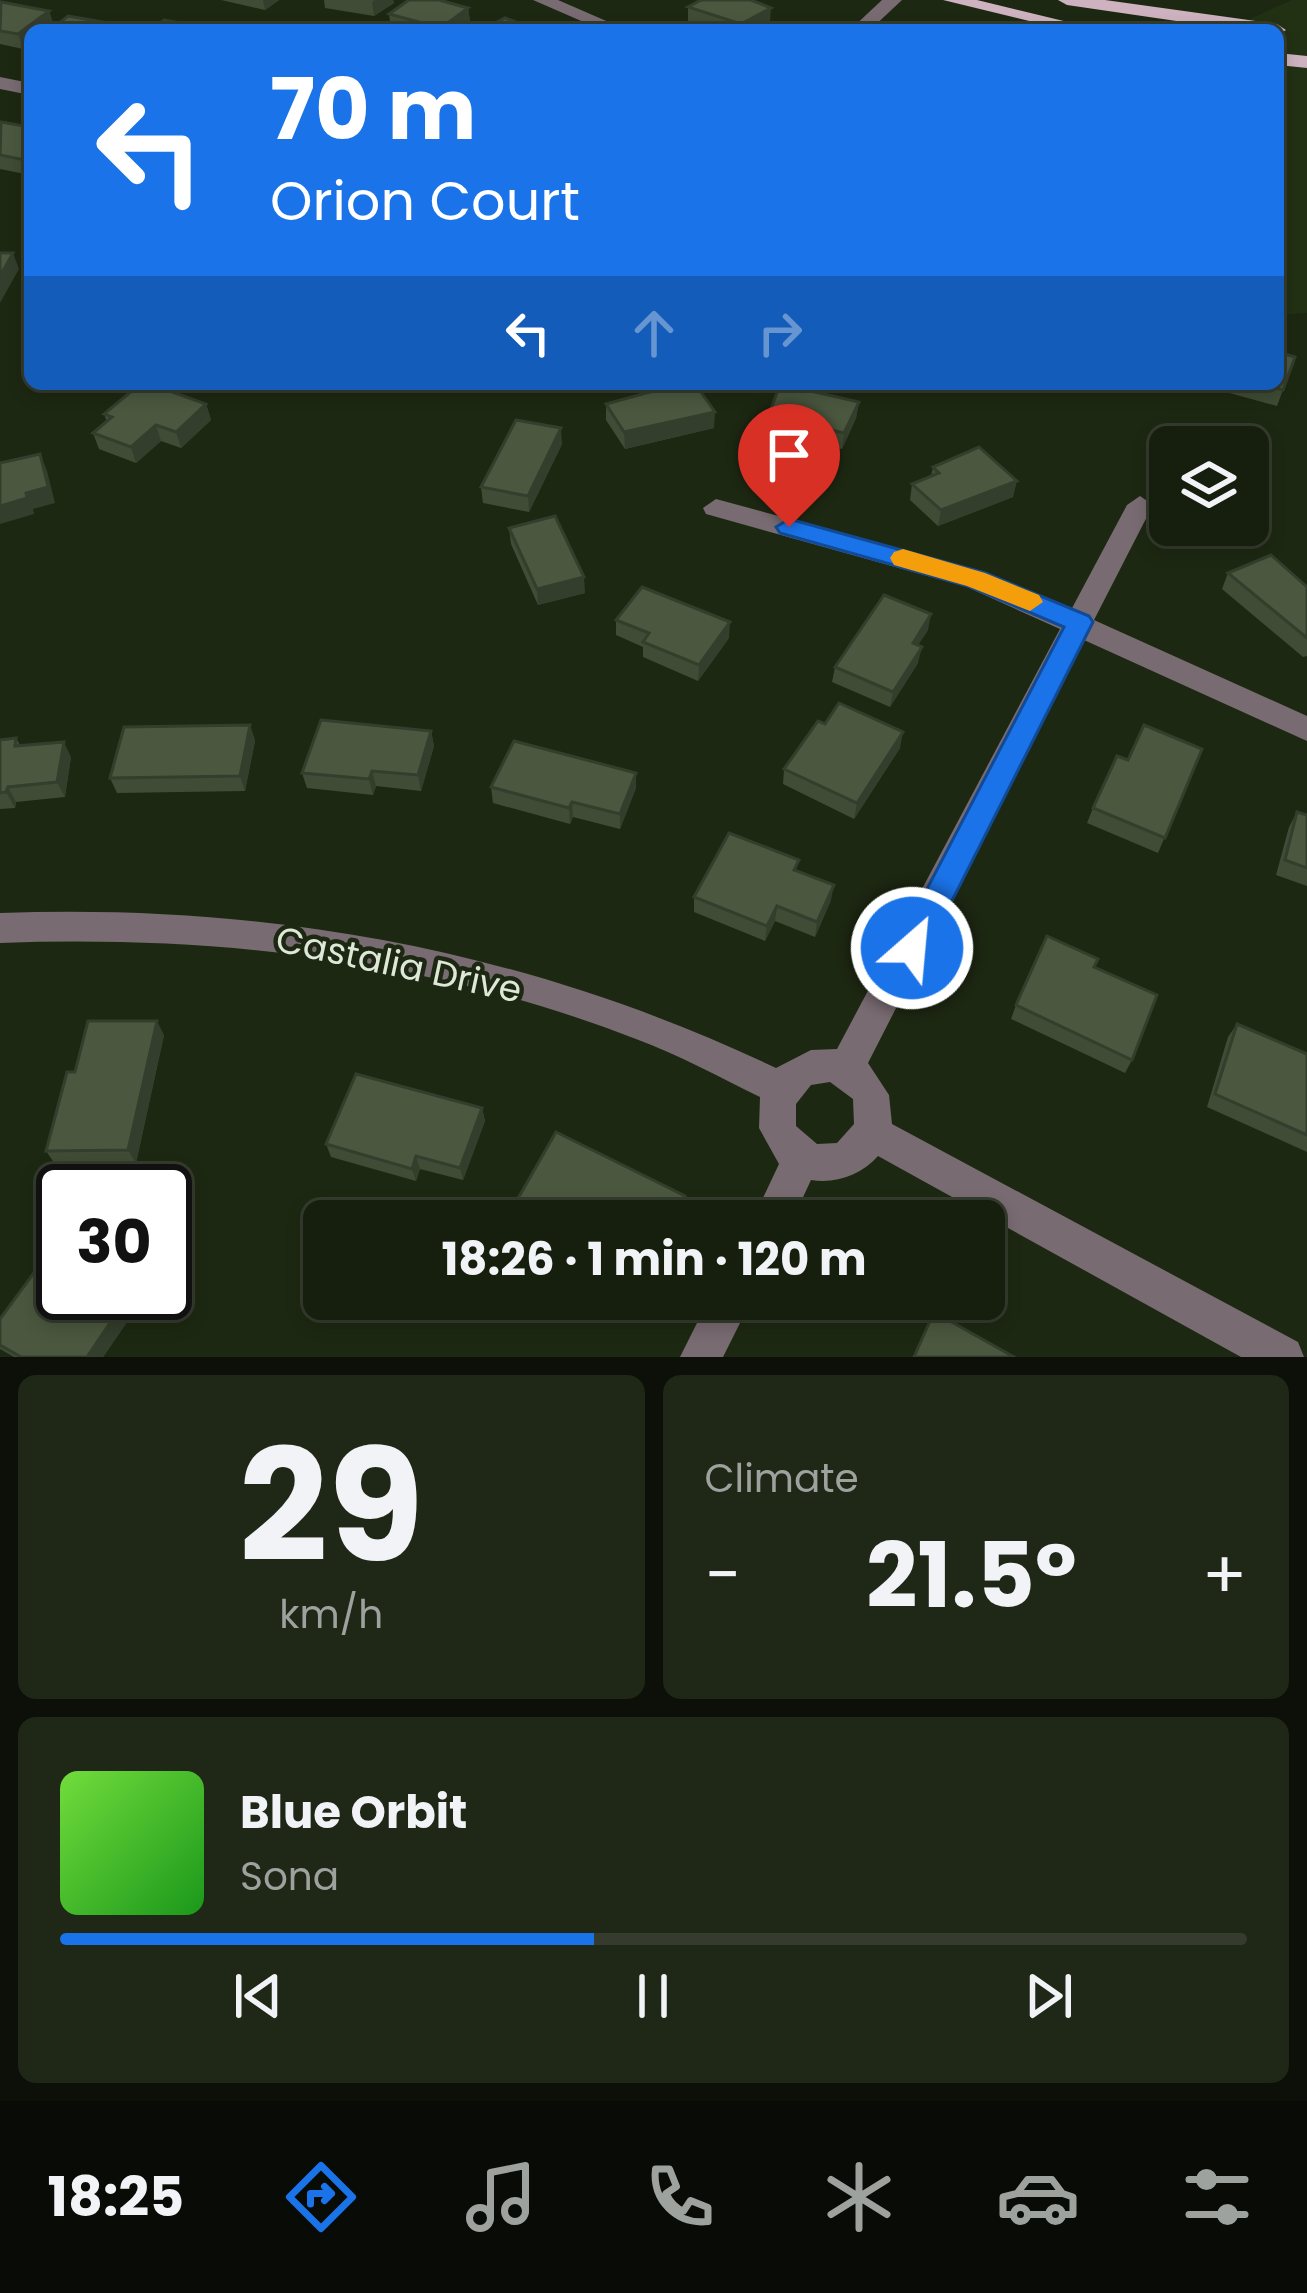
<!DOCTYPE html>
<meta charset="utf-8">
<style>
:root{--surface:#161e0e;--page:#1f2717;--text:#f1f3f6;--muted:#9ea29e;--line:#353c2e;--accent:#1a73e8}
body{margin:0;font-family:Poppins,sans-serif;background:var(--page);color:var(--text);height:100vh;display:flex;flex-direction:column;font-size:45px;white-space:nowrap}
*{box-sizing:border-box;margin:0}
p{font-size:39px;color:var(--muted)}
.icon{flex:none;width:66px;height:66px;fill:none;stroke:currentColor;stroke-width:2;stroke-linecap:round;stroke-linejoin:round}
.map{position:relative;height:1357px;overflow:hidden}
.side{display:flex;flex-direction:column;gap:18px;padding:18px;background:#0c1008;flex:1}
.side>*{flex:none}
.hud{position:absolute;left:24px;top:24px;width:1260px;height:366px;border-radius:18px;box-shadow:0 6px 18px #0003,0 0 0 3px var(--line);background:#1a73e8;color:#fff;overflow:hidden}
.buttons{position:absolute;left:1149px;top:426px;display:grid;gap:24px}
.buttons a{display:grid;place-items:center;width:120px;height:120px;border-radius:18px;background:var(--surface);box-shadow:0 6px 18px #0003,0 0 0 3px var(--line);font-size:60px}
.speed{position:absolute;left:36px;top:1164px;display:flex;gap:24px;font-size:60px;font-weight:700;text-align:center}
.speed>*{display:grid;place-content:center;width:156px;height:156px;border-radius:50%;background:var(--surface);box-shadow:0 6px 18px #0003,0 0 0 3px var(--line);line-height:1}
.speed .limit{border:6px solid #111;border-radius:18px;background:#fff;color:#111}
.pin{position:absolute;display:grid;place-items:center;width:102px;height:102px;color:#fff;margin:-123px -51px;border-radius:50% 50% 50% 0;rotate:-45deg;box-shadow:0 0 12px #0007}
.pin .icon{rotate:45deg}
.me{position:absolute;width:132px;margin:-66px;rotate:27deg;stroke-linejoin:round;filter:drop-shadow(0 0 9px #0008)}
.turn{display:flex;align-items:center;gap:42px;height:252px;padding:0 48px;font-size:54px}
.turn .icon{width:156px;height:156px;stroke-width:2.5}
.turn b{display:block;font-size:84px;line-height:102px}
.lanes{display:flex;align-items:center;height:114px;padding:0 48px;background:#0003;justify-content:center;gap:60px;direction:ltr}
.lanes .off{opacity:.35}
.big{font-size:90px;font-weight:700;line-height:1.1}
.side .card{flex:1;display:flex;flex-direction:column;justify-content:center;gap:18px;min-width:0;padding:0 42px;border-radius:18px;background:var(--page)}
.side .dial{align-items:center;gap:0}
.dial b{font-size:156px;line-height:1}
.song{display:flex;align-items:center;gap:36px}
.cover{width:144px;height:144px;border-radius:18px;background:linear-gradient(135deg,hsl(100 70% 55%),hsl(120 70% 35%))}
.played{height:12px;border-radius:6px;background:linear-gradient(90deg,var(--accent) 45%,var(--line) 45%)}
.keys{display:flex;justify-content:space-around;direction:ltr}
.heat{display:flex;justify-content:space-between;align-items:center;font-size:66px;direction:ltr}
.side .tiles{flex:1;display:grid;gap:18px;grid-template-columns:1fr 1fr}
.card:last-child{grid-column:span 2}
.trip{position:absolute;left:303px;top:1200px;width:702px;height:120px;border-radius:18px;background:var(--surface);box-shadow:0 6px 18px #0003,0 0 0 3px var(--line);font-weight:700;line-height:120px;text-align:center}
.dock{display:flex;height:192px;justify-content:space-around;align-items:center;background:#090c06;color:var(--muted)}
.dock .icon{width:84px;height:84px}
.dock .active{color:var(--accent)}
.dock b{font-size:54px;color:var(--text)}
.map>svg:first-child{display:block}
.built{fill:#223013}
.lines{fill:none;stroke-linecap:round;stroke-linejoin:round}
.minor{fill:#786b71;fill-rule:evenodd}
.major{fill:#ceb2bf;fill-rule:evenodd}
.wall{fill:#404c36}
.shaded-wall{fill:#343e2c}
.building{fill:#4b583f;stroke:#343e2c;stroke-width:3}
.route{fill:#1a73e8;stroke:#114b97;stroke-width:3}
.slow{fill:#f59e0b}
.labels{text-anchor:middle;stroke-width:9;stroke-linejoin:round;paint-order:stroke}
.street-label{font-size:36px;fill:#dfe7d8;stroke:#1d2812}
</style>
<div class="map">
<svg width="1307" height="1357" viewBox="0 0 1307 1357">
<rect width="100%" height="100%" fill="#1d2812"/>
<polygon class="built" points="1292,0 1307,0 1307,313 1278,315 1278,30 1225,30"/>
<g class="lines">
<g class="minor">
<polygon points="533,0 558,0 627,30 602,30"/>
<polygon points="882,0 902,0 870,30 850,30"/>
<polygon points="0,77 30,83 30,95 0,89"/>
<path d="M1140,496L1153,505L1094,620L1307,716V741L1084,640L868,1063L889,1095L892,1124L1298,1342L1304,1357H1241L878,1156C861,1175 836,1184 811,1180L792,1221H752L779,1164L759,1128L760,1097C719,1077 679,1055 636,1039C433,960 217,935 0,943V913C272,903 530,951 776,1068L811,1050L837,1049L1060,629L967,587L706,514L703,508L716,499L986,572L1071,610L1127,505ZM830,1082L853,1099L854,1124L837,1143L817,1144L796,1126V1104L811,1085Z"/>
<polygon points="709,1299 752,1299 723,1357 680,1357"/>
</g>
<g class="major">
<polygon points="943,0 977,0 1101,30 1066,30"/>
<polygon points="1058,0 1105,0 1277,24 1286,30 1278,35 1278,30 1238,30 1067,5"/>
<polygon points="1278,53 1307,56 1307,68 1278,65"/>
</g>
</g>
<g class="wall">
<polygon points="221,0 279,0 265,10"/>
<polygon points="324,0 393,0 394,3 374,16 325,8"/>
<polygon points="0,3 49,11 54,26 48,30 30,30 23,49 0,44"/>
<polygon points="688,7 770,22 756,30 715,30 688,21"/>
<polygon points="468,8 470,22 459,30 391,29 389,14"/>
<polygon points="0,123 30,127 30,175 0,169"/>
<polygon points="1295,357 1277,406 1197,384 1278,384"/>
<polygon points="859,402 856,418 842,449 768,431 769,415"/>
<polygon points="206,404 211,420 181,448 161,441 136,463 99,449 93,433 107,422 104,414"/>
<polygon points="606,404 714,428 625,449 606,420"/>
<polygon points="562,444 529,512 483,503 481,487"/>
<polygon points="933,467 1013,497 938,526 910,500 912,484 931,476"/>
<polygon points="509,528 585,593 538,605 511,544"/>
<polygon points="1228,573 1307,587 1307,656 1303,657 1222,589"/>
<polygon points="616,620 729,638 698,681 643,657 643,647 616,635"/>
<polygon points="928,630 918,645 918,663 890,707 832,682 835,667"/>
<polygon points="825,724 900,748 854,819 783,784 784,769"/>
<polygon points="250,725 255,741 245,791 117,793 110,778"/>
<polygon points="431,731 434,746 421,791 376,786 373,795 307,788 302,773"/>
<polygon points="16,738 20,745 71,757 65,797 16,802 15,808 0,809 0,740"/>
<polygon points="1202,749 1158,853 1087,823 1093,808 1128,760"/>
<polygon points="636,773 636,788 620,829 573,817 570,824 493,803 491,787"/>
<polygon points="1297,812 1307,815 1307,886 1276,875 1289,827"/>
<polygon points="798,871 831,900 815,937 775,921 765,941 694,912 694,897"/>
<polygon points="1094,967 1132,1060 1125,1073 1011,1019 1016,1005"/>
<polygon points="1237,1024 1307,1054 1307,1152 1207,1107 1228,1037"/>
<polygon points="164,1035 136,1163 55,1164 46,1151 75,1072"/>
<polygon points="482,1108 485,1121 463,1180 420,1169 416,1181 331,1157 326,1144"/>
<polygon points="516,1202 684,1209 678,1221 531,1221 518,1214"/>
<polygon points="63,1205 63,1293 147,1293 103,1357 14,1357 0,1349 0,1319 46,1256 35,1244"/>
</g>
<g class="shaded-wall">
<polygon points="263,0 279,0 265,10"/>
<polygon points="375,0 393,0 394,3 374,16 372,2"/>
<polygon points="468,8 470,22 459,30 441,30 441,28"/>
<polygon points="771,8 770,22 756,30 741,30 741,24"/>
<polygon points="49,11 54,26 48,30 30,30 30,44 23,49 18,34"/>
<polygon points="30,156 30,175 25,160"/>
<polygon points="13,253 19,269 0,303 0,276"/>
<polygon points="859,402 856,418 842,449 844,433"/>
<polygon points="206,404 211,420 181,448 176,432"/>
<polygon points="715,412 714,428 625,449 624,432"/>
<polygon points="156,425 161,441 136,463 131,447"/>
<polygon points="561,428 562,444 529,512 528,496"/>
<polygon points="40,454 47,471 55,503 33,509 34,514 0,524 0,506 26,493"/>
<polygon points="1017,481 1013,497 938,526 941,510"/>
<polygon points="584,577 585,593 538,605 537,589"/>
<polygon points="931,614 928,630 909,659 913,643"/>
<polygon points="730,622 729,638 698,681 699,665"/>
<polygon points="922,647 918,663 890,707 893,692"/>
<polygon points="250,725 255,741 245,791 240,776"/>
<polygon points="431,731 434,746 421,791 418,775"/>
<polygon points="903,732 900,748 854,819 857,803"/>
<polygon points="64,742 71,757 65,797 57,782"/>
<polygon points="372,771 376,786 373,795 369,779"/>
<polygon points="636,773 636,788 620,829 620,814"/>
<polygon points="8,787 16,802 15,808 6,792"/>
<polygon points="572,802 573,817 570,824 569,808"/>
<polygon points="834,885 831,900 815,937 817,922"/>
<polygon points="777,906 775,921 765,941 767,926"/>
<polygon points="157,1021 164,1035 136,1163 128,1150"/>
<polygon points="482,1108 485,1121 463,1180 460,1168"/>
<polygon points="416,1156 420,1169 416,1181 412,1169"/>
<polygon points="685,1196 684,1209 678,1221 672,1221"/>
<polygon points="173,1231 181,1243 165,1266 165,1243"/>
<polygon points="130,1293 147,1293 103,1357 87,1357"/>
</g>
<g class="building">
<polygon points="409,0 439,0 468,8 441,28 389,14"/>
<polygon points="701,0 751,0 771,8 741,24 688,7"/>
<polygon points="1,2 49,11 18,34 0,31"/>
<polygon points="68,16 125,26 120,30 50,30"/>
<polygon points="505,18 538,30 482,30"/>
<polygon points="164,20 216,30 151,30"/>
<polygon points="1,122 30,127 30,156 25,160 0,155"/>
<polygon points="0,253 13,253 0,276"/>
<polygon points="1278,352 1295,357 1283,390 1261,384 1278,384"/>
<polygon points="140,384 150,384 206,404 176,432 156,425 131,447 93,433 112,417 104,414"/>
<polygon points="679,384 695,384 715,412 624,432 606,404"/>
<polygon points="780,384 859,402 844,433 769,415"/>
<polygon points="516,420 561,428 528,496 481,487"/>
<polygon points="979,447 1017,481 941,510 912,484 939,473 933,467"/>
<polygon points="40,454 48,487 26,493 27,498 0,506 0,463"/>
<polygon points="555,516 584,577 537,589 509,528"/>
<polygon points="1271,555 1307,587 1307,638 1228,573"/>
<polygon points="642,587 730,622 699,665 643,642 649,633 616,620"/>
<polygon points="884,595 931,614 913,643 922,647 893,692 835,667"/>
<polygon points="839,703 903,732 857,803 784,769 818,721 825,724"/>
<polygon points="321,720 431,731 418,775 372,771 369,779 302,773"/>
<polygon points="250,725 240,776 110,778 124,727"/>
<polygon points="1144,725 1202,749 1165,838 1093,808 1117,756 1128,760"/>
<polygon points="16,738 15,746 64,742 57,782 8,787 6,792 0,793 0,740"/>
<polygon points="514,741 636,773 620,814 572,802 569,808 491,787"/>
<polygon points="1297,812 1307,815 1307,868 1285,860"/>
<polygon points="729,833 799,860 794,870 834,885 817,922 777,906 767,926 694,897"/>
<polygon points="1047,936 1098,959 1094,967 1157,995 1132,1060 1016,1005"/>
<polygon points="88,1021 157,1021 128,1150 46,1151 67,1072 75,1072"/>
<polygon points="1237,1024 1307,1054 1307,1135 1215,1094"/>
<polygon points="356,1074 482,1108 460,1168 416,1156 412,1169 326,1144"/>
<polygon points="556,1132 685,1196 672,1221 552,1221 516,1202"/>
<polygon points="80,1182 96,1191 74,1191"/>
<polygon points="63,1205 63,1293 130,1293 87,1357 21,1357 0,1345 0,1319 50,1251 35,1244"/>
<polygon points="165,1227 173,1231 165,1243"/>
<polygon points="934,1312 1014,1357 914,1357"/>
</g>
<polygon class="route" points="789,519 985,573 1089,616 1093,622 923,958 912,962 901,958 896,948 1064,627 968,586 780,533 776,527"/>
<polygon class="slow" points="903,549 985,573 1039,595 1043,602 1030,611 967,586 894,565 890,558 894,552"/>
<g class="labels">
<g class="street-label">
<text transform="translate(399 964) rotate(12)" y="13">Castalia Drive</text>
</g>
</g>
</svg>
<div class="buttons">
<a><svg class="icon" aria-label="layers" viewBox="0 0 24 24"><path d="M12 4l9 5-9 5-9-5zM3 14l9 5 9-5"/></svg></a>
</div>
<div class="speed"><div class="limit">30</div></div>
<div class="pin" style="left:789px;top:527px;background:#d93025"><svg class="icon" aria-label="arrive" viewBox="0 0 24 24"><path d="M6 21V4h12l-3 4 3 4H6"/></svg></div>
<svg class="me" style="left:912px;top:948px" viewBox="-20 -20 40 40"><circle r="17" fill="#1a73e8" stroke="#fff" stroke-width="3"/><path d="M0-11L8 9 0 5-8 9z" fill="#fff"/></svg>
<div class="trip">18:26 · 1 min · 120 m</div>
<div class="hud">
<div class="turn"><svg class="icon" aria-label="left" viewBox="0 0 24 24"><path d="M17 20v-9H6M10 6l-5 5 5 5"/></svg><div><b>70 m</b>Orion Court</div></div>
<div class="lanes"><svg class="icon" aria-label="left" viewBox="0 0 24 24"><path d="M17 20v-9H6M10 6l-5 5 5 5"/></svg><svg class="icon off" aria-label="ahead" viewBox="0 0 24 24"><path d="M12 20V5M6 11l6-6 6 6"/></svg><svg class="icon off" aria-label="right" viewBox="0 0 24 24"><path d="M7 20v-9h11M14 6l5 5-5 5"/></svg></div>
</div>
</div>
<section class="side">
<div class="tiles">
<div class="card dial"><b>29</b><p>km/h</p></div>
<div class="card"><p>Climate</p>
<div class="heat"><a>−</a><b class="big">21.5°</b><a>+</a></div>
</div>
<div class="card">
<div class="song"><i class="cover"></i><div><b>Blue Orbit</b><p>Sona</p></div></div>
<div class="played"></div>
<div class="keys"><svg class="icon" aria-label="previous" viewBox="0 0 24 24"><path d="M18 5L8 12l10 7zM5 5v14"/></svg><svg class="icon" aria-label="pause" viewBox="0 0 24 24"><path d="M8 5v14M16 5v14"/></svg><svg class="icon" aria-label="next" viewBox="0 0 24 24"><path d="M6 5l10 7-10 7zM19 5v14"/></svg></div>
</div>
</div>
</section>
<nav class="dock">
<b>18:25</b>
<svg class="icon active" aria-label="directions" viewBox="0 0 24 24"><path d="M12 3l9 9-9 9-9-9zM9 14v-3h6M13 9l2 2-2 2"/></svg>
<svg class="icon" aria-label="music" viewBox="0 0 24 24"><path d="M9 18V5l10-2v13"/><circle cx="6" cy="18" r="3"/><circle cx="16" cy="16" r="3"/></svg>
<svg class="icon" aria-label="phone" viewBox="0 0 24 24"><path d="M5 4h4l2 5-3 2q2 4 5 5l2-3 5 2v4C11 20 4 13 5 4z"/></svg>
<svg class="icon" aria-label="climate" viewBox="0 0 24 24"><path d="M12 3v18M4 7l16 10M4 17L20 7"/></svg>
<svg class="icon" aria-label="car" viewBox="0 0 24 24"><path d="M5 17H2v-5l4-1 3-4h7l3 4 3 1v5h-3M9 17h6M6 11h13"/><circle cx="7" cy="17" r="2"/><circle cx="17" cy="17" r="2"/></svg>
<svg class="icon" aria-label="filters" viewBox="0 0 24 24"><path d="M4 7h16M4 17h16"/><circle cx="9" cy="7" r="2"/><circle cx="15" cy="17" r="2"/></svg>
</nav>
